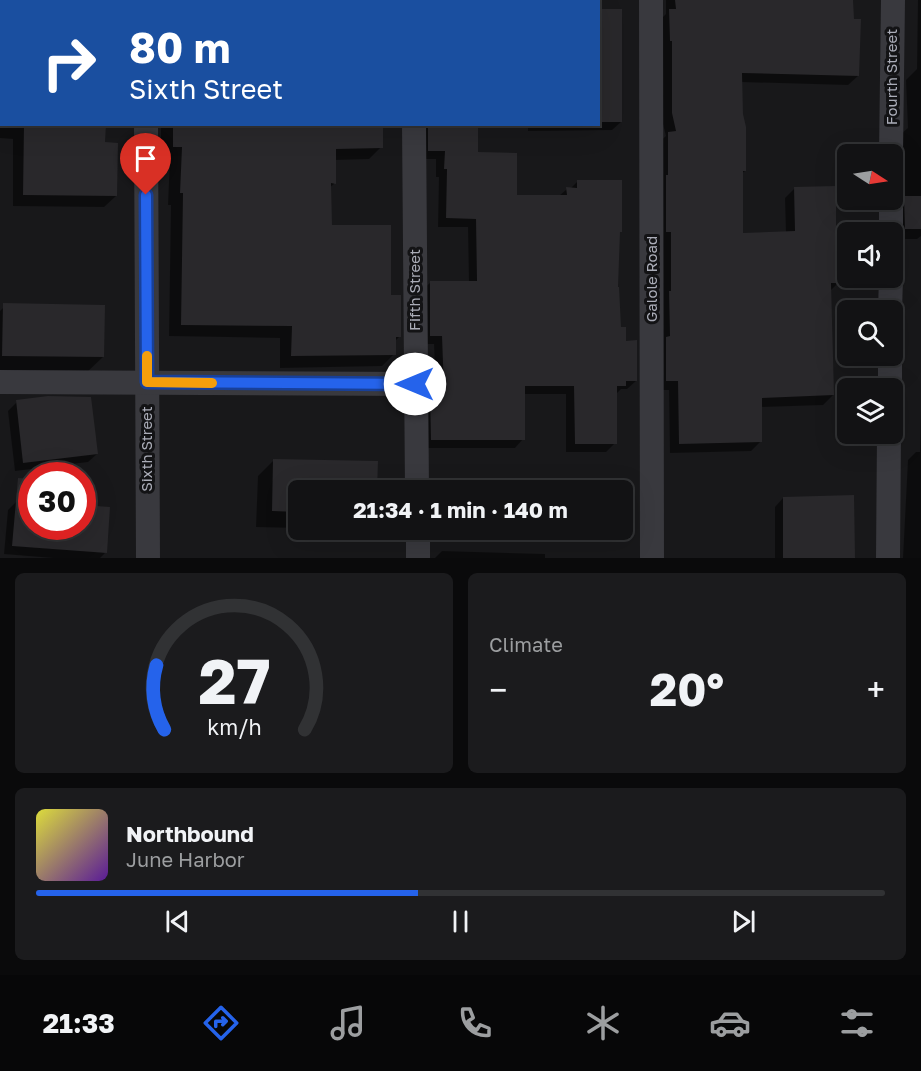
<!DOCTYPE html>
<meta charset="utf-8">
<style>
:root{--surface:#121214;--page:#1b1b1d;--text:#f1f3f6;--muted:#9c9ea0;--line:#313234;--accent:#2563eb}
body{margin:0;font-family:"Golos Text",sans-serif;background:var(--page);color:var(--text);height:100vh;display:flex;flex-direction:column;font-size:22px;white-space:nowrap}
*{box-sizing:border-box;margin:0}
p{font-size:20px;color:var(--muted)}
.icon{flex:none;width:33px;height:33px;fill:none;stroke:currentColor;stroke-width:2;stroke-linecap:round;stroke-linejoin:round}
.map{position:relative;height:558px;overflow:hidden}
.sheet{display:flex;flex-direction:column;gap:15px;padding:15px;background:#0a0a0b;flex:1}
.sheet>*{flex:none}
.guide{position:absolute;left:0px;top:0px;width:600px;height:126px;box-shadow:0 6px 24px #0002,0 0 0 2px var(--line);background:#1a4fa0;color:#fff;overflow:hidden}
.needle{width:39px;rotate:102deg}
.fabs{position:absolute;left:837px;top:144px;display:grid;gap:12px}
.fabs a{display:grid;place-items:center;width:66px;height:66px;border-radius:9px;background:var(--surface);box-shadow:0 6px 24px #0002,0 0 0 2px var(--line);font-size:30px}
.speed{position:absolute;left:18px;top:462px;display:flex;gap:12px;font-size:30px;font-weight:700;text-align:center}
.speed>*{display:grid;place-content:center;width:78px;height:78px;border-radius:50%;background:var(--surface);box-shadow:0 6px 24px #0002,0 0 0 2px var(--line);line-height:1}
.speed .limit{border:9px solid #d22;background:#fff;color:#111}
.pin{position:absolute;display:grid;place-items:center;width:51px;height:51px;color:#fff;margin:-62px -26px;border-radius:50% 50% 50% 0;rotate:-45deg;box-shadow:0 0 6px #0007}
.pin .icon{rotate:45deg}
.me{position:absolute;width:66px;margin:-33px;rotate:270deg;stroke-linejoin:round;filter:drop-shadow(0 0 4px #0008)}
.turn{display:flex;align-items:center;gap:21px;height:126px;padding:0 30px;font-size:27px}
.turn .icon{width:78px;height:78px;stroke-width:2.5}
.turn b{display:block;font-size:42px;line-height:51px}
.big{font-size:45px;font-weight:700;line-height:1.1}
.sheet .tile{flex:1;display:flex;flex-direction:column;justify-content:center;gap:9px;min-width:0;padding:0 21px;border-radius:9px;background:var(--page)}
.sheet .dial{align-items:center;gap:0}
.dial svg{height:156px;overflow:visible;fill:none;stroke:var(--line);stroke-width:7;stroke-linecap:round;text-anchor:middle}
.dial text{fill:var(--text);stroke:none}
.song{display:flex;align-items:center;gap:18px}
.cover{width:72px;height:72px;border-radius:9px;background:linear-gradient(135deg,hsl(60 70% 55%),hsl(270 70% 35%))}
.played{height:6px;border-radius:3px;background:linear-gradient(90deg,var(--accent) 45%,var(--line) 45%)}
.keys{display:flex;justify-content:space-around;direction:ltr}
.heat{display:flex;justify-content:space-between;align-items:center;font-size:33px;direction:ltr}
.sheet .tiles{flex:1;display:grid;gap:15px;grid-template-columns:1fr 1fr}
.tile:last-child{grid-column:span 2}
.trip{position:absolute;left:288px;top:480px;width:345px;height:60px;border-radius:9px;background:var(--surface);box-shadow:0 6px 24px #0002,0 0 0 2px var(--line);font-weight:700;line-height:60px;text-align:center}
.menu{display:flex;height:96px;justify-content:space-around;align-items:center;background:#070708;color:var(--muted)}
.menu .icon{width:42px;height:42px}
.menu .current{color:var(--accent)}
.menu b{font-size:27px;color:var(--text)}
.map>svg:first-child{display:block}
.shadow{fill:#0007}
.building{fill:#29282b}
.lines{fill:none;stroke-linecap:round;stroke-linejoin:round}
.minor{stroke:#39393e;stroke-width:24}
.route-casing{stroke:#184099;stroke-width:15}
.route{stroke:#2563eb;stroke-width:10}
.slow{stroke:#f59e0b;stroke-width:10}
.labels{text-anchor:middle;stroke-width:6;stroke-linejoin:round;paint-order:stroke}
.street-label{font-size:15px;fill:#abadb8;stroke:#131315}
</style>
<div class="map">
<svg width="921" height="558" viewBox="0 0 921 558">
<rect width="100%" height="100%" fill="#18181a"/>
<g class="shadow">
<polygon points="7,0 111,0 111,2 6,2"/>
<rect x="148" y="0" width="200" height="2"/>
<rect x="420" y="0" width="89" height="2"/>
<polygon points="666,0 851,0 858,76 848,85 741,82 745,171 741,174 742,234 786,233 785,198 795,188 835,232 839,282 830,291 833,395 823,405 760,407 761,441 751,451 670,453 669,390 657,390 658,143 666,136 663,124 660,20 666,14"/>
<polygon points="918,0 921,0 921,236 917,239 895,239 897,206 895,139 908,128 906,80 917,69"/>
<polygon points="598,11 621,122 612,130 528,131 528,124 598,124"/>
<polygon points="0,20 2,20 2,124 104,124 104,144 116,196 104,207 13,206 13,139 0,138"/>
<polygon points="161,124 381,124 381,147 369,159 334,160 334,184 329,188 330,226 389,297 400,336 394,342 394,354 382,366 280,368 280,338 169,336 171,205 168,205 170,158 161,158"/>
<polygon points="429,125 476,154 516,196 559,196 567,189 570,189 577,182 618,234 616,289 619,328 636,381 627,389 621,389 615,395 615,443 606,452 566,452 566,394 523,394 523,439 515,448 423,448 422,401 431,393 436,393 434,344 422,344 421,291 430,283 469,282 468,227 438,227 439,177 436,177 436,159 420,159 420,134"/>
<polygon points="6,305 103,357 85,374 0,373 0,311"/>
<polygon points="17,402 97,454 88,462 15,471 8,411"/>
<polygon points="921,412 921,558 903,558 908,460 916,452 920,452"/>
<polygon points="274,460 376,462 375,490 298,490 298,528 256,527 258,476"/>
<polygon points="783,498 853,558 775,558 775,507"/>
<polygon points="17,501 32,526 105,553 100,558 53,558 4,554 8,510"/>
<polygon points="442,551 545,554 545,558 435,558"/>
</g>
<g class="building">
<polygon points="675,0 853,0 854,19 861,19 859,76 742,73 743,114 746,127 746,171 743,171 743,233 795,231 794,187 836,186 836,230 839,230 840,283 831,283 834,395 762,398 762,442 679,444 678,381 666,381 666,337 670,336 669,291 671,291 671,232 666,232 666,175 668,175 668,132 676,131 672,113 672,41 670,41 669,9 676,9"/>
<rect x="598" y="9" width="24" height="113"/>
<polygon points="24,124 106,124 105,142 118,143 117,196 23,195"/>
<polygon points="173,124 383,124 383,148 336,149 336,184 331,183 332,225 391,225 391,295 401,295 401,337 396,337 396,355 291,356 292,326 181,325 183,193 180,193 182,147 173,147"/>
<polygon points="428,124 478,124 478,152 517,153 517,195 567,195 566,187 577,188 577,180 622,180 622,232 620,232 618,287 619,287 621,327 626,327 626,341 637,340 637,381 626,381 626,386 617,386 617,444 575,444 574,386 525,386 525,440 431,440 430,391 444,391 442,336 430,336 430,281 477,281 476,219 446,218 447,169 444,169 445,151 428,151"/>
<polygon points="904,196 921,196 921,229 905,229"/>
<polygon points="3,303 105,305 104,357 2,356"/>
<polygon points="48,396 91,397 98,454 23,463 16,400"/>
<polygon points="273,459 378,461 377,490 298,490 298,512 272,511"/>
<polygon points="18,478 32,479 32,526 82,526 82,505 110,507 107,553 12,546"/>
<polygon points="854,495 855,558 783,558 783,497"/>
</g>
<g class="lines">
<g class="minor">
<polyline points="651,0 652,558"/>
<polyline points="145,2 145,0"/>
<polyline points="414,2 414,0"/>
<polyline points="146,124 148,558"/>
<polyline points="414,124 417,490"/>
<polyline points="891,154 893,0"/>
<polyline points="891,232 891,200"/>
<polyline points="890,310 891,278"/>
<polyline points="0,382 415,384"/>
<polyline points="890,388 890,356"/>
<polyline points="418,530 418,558"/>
<polyline points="888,558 889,434"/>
</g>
</g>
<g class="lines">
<defs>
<polyline id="route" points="146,195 147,382 415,384"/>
</defs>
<use href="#route" class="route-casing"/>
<use href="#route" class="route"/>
<polyline class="slow" points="147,356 147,382 212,383"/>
</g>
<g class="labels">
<g class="street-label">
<text transform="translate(892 77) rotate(-90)" y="5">Fourth Street</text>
<text transform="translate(652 279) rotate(-90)" y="5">Galole Road</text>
<text transform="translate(415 290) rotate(-90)" y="5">Fifth Street</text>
<text transform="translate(147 449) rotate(-90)" y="5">Sixth Street</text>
</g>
</g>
</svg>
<div class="fabs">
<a><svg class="needle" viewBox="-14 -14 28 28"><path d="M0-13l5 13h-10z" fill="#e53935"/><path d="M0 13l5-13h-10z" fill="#9c9ea0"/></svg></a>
<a><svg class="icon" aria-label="sound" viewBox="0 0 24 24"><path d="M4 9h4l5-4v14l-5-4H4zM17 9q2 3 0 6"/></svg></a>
<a><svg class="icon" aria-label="search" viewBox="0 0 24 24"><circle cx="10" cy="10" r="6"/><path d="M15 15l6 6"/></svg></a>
<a><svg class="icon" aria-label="layers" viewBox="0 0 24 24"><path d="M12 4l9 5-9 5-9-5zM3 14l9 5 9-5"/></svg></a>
</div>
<div class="speed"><div class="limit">30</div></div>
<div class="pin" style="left:146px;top:195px;background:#d93025"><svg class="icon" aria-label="arrive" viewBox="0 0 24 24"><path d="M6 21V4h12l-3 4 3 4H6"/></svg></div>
<svg class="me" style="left:415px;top:384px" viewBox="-20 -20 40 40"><circle r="19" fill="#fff"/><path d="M0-13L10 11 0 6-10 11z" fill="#2563eb"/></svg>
<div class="trip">21:34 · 1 min · 140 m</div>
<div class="guide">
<div class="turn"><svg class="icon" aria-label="right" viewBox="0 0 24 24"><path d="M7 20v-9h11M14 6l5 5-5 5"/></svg><div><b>80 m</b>Sixth Street</div></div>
</div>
</div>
<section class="sheet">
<div class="tiles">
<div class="tile dial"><svg viewBox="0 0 100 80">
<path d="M14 69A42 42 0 1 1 86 69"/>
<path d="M14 69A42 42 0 0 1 10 36" stroke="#2563eb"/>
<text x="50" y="56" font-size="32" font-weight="700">27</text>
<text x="50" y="72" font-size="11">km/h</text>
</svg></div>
<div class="tile"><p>Climate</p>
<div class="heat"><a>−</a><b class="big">20°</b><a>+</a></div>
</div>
<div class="tile">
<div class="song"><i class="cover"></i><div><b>Northbound</b><p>June Harbor</p></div></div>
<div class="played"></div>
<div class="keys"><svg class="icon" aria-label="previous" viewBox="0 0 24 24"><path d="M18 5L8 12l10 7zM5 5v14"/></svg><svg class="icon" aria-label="pause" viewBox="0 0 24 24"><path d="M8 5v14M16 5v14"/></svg><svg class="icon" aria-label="next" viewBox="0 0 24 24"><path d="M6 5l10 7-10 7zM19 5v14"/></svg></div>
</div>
</div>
</section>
<nav class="menu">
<b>21:33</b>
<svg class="icon current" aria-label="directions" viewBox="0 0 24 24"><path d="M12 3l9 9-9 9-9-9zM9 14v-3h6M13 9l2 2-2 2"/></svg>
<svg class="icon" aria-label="music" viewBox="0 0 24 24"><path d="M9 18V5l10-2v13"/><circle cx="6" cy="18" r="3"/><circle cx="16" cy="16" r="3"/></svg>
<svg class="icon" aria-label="phone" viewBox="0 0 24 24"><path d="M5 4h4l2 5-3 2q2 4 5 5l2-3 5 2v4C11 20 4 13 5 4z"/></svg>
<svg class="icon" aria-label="climate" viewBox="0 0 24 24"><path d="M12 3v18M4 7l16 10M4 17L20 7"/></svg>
<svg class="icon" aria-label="car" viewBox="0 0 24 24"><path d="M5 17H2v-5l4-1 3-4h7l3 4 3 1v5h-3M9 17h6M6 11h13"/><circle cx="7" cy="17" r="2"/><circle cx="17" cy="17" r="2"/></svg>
<svg class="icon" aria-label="filters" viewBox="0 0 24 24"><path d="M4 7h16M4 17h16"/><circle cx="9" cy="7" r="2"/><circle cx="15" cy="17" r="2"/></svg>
</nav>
